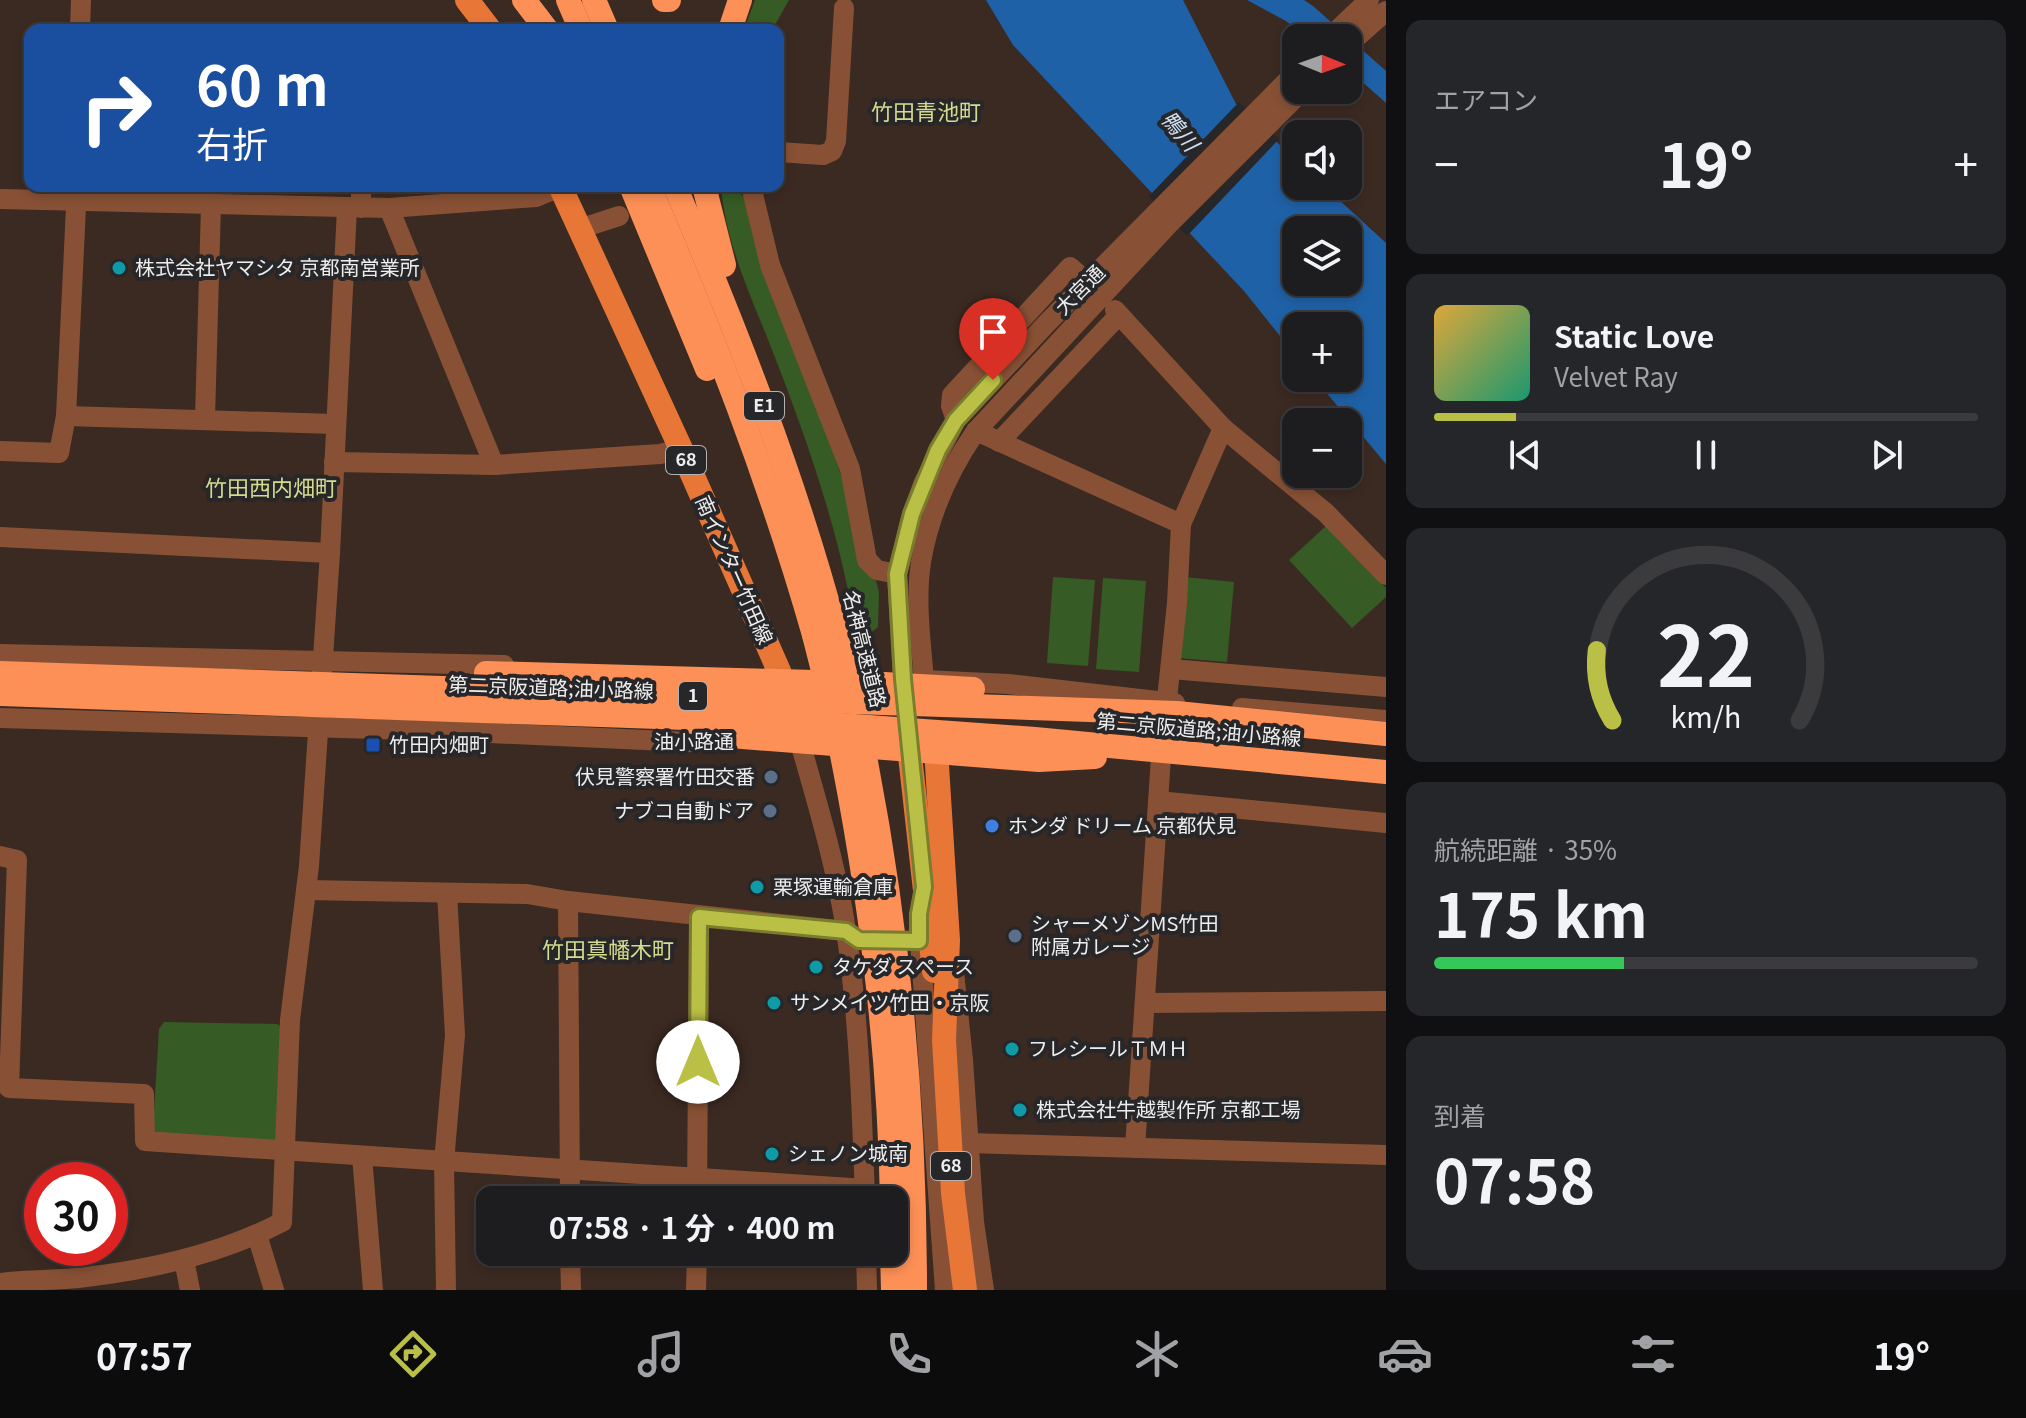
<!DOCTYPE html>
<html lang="ja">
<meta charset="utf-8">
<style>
:root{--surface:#1d1d20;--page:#252629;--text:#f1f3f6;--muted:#a0a2a5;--line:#3b3b3e;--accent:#bac045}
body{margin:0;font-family:Georgia,"Noto Sans JP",serif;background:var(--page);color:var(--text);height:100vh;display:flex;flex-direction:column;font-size:30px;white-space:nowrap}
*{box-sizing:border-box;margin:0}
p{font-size:26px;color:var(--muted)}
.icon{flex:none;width:44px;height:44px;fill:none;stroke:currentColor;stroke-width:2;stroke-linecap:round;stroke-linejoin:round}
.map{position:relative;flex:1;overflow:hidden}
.panel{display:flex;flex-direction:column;gap:20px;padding:20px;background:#101012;width:640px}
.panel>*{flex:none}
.hud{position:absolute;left:24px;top:24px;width:760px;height:168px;border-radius:16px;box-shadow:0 4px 12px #0003,0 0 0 2px var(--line);background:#1a4fa0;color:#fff;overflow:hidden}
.needle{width:52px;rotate:91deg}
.buttons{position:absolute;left:1282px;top:24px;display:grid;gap:16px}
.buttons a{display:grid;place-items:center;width:80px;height:80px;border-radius:16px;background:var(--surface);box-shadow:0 4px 12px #0003,0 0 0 2px var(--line);font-size:40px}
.speed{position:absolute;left:24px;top:1162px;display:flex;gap:16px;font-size:40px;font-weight:700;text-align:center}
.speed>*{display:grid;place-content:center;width:104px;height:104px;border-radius:50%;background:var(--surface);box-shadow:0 4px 12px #0003,0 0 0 2px var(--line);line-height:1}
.speed .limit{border:12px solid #d22;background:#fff;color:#111}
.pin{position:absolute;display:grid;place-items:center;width:68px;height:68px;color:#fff;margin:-82px -34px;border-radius:50% 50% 50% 0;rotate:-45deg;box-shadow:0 0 8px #0007}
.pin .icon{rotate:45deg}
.me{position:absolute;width:88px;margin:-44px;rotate:0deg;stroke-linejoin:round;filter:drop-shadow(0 0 6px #0008)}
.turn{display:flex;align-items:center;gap:28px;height:168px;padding:0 40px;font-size:36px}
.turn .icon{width:104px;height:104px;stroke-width:2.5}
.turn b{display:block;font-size:56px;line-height:68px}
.big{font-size:60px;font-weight:700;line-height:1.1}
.panel .tile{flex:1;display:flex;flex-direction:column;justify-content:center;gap:12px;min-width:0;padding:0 28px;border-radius:16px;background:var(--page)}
.panel .dial{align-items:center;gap:0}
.dial svg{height:208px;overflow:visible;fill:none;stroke:var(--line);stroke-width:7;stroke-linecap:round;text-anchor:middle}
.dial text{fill:var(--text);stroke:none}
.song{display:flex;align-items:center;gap:24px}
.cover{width:96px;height:96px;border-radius:12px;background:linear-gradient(135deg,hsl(40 70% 55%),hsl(160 70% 35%))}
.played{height:8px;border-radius:4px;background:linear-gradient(90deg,var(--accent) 15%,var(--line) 15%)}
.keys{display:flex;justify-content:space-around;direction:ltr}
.heat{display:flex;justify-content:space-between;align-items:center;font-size:44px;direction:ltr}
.charge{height:12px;border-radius:6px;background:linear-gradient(90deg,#34c759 35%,var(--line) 0)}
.trip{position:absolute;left:476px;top:1186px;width:432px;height:80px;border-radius:16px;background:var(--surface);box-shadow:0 4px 12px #0003,0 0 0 2px var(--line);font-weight:700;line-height:80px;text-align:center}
.menu{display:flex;height:128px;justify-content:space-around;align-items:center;background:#0c0c0d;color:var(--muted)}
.menu .icon{width:56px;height:56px}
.menu .current{color:var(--accent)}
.menu b{font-size:36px;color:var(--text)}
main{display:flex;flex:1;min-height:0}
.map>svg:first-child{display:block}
.industrial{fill:#3b2a22;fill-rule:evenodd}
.green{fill:#365b24}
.water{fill:#1f61a6;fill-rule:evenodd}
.pier{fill:#27272a}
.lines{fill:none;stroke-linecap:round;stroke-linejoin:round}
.minor{stroke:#885135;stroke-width:20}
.major{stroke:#e87636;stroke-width:24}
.highway{stroke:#fd9057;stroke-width:24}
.highway-bridge{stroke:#fd9057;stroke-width:24}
.route-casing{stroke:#797d2d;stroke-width:20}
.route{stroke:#bac045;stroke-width:14}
.culture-dot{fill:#0f9aa8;stroke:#27272a;stroke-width:3}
.transit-dot{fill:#1a4fb4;stroke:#27272a;stroke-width:3}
.service-dot{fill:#5c6f8a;stroke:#27272a;stroke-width:3}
.shop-dot{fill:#3f7fe0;stroke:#27272a;stroke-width:3}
.labels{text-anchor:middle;stroke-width:8;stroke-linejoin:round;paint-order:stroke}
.shield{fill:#27272a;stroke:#b2b2b3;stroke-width:2}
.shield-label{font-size:18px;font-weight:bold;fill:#ededee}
.poi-label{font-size:20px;fill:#ededee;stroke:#27272a;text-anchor:start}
.street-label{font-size:20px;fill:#ededee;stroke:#27272a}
.neighbourhood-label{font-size:22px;fill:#d5db8d;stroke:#27272a}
.water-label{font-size:22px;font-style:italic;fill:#d0e0f3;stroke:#27272a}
</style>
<main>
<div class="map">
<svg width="1386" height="1290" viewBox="0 0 1386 1290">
<rect width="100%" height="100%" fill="#27272a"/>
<path class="industrial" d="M0,0H1386V1290H0ZM30,30H778V186H30ZM1296,38H1348V90H1296ZM1296,134H1348V186H1296ZM1296,230H1348V282H1296ZM1296,326H1348V378H1296ZM1296,422H1348V474H1296ZM42,1180H110V1248H42ZM490,1200H894V1252H490Z"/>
<g class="green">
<polygon points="755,0 789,0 772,30 744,30"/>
<path d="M721,186H734L746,200L753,237L766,278L834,454L875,577L879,592L878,627L868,635H856C842,541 810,448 776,360C754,302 726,248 721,186Z"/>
<polygon points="1327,525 1386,588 1386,597 1352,628 1289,560"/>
<polygon points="1053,577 1095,580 1088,666 1047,663"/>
<polygon points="1184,577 1234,582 1227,662 1177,658"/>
<polygon points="1103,578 1146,581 1139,672 1096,669"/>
<polygon points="164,1022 277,1024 284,1029 280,1135 272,1143 159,1136 153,1129 159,1029"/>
</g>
<g class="water">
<path d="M986,0H1183L1236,104L1296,160V186H1324L1386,243V464L1314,378H1348V326H1296V356L1244,291L1013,45ZM1296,230H1348V282H1296Z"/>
<polygon points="1247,0 1304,0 1313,6 1386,71 1386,103 1348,69 1348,38 1309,38 1286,21"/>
</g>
<polygon class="pier" points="1239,102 1279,139 1187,236 1149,196"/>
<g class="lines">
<g class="minor">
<polyline points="80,30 81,0"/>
<polyline points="1329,38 1369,0"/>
<polyline points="1348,45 1386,11"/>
<polyline points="778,152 823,155 832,151 836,141 844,8"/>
<polyline points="751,186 770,265 850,469 867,560 877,570 897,574"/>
<polyline points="0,199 389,208 536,197 560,187"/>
<polyline points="361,208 361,186"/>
<polyline points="389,208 494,465"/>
<polyline points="579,229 619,216"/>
<polyline points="1115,310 1223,428 1326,513 1386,575"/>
<polyline points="66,416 334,424"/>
<polyline points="205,419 211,205"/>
<polyline points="956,420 951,406 952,395 1070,267 1077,273"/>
<polyline points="976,431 1181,524"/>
<polyline points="999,442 1119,315"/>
<polyline points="0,451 59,453 66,416 77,186"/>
<polyline points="334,462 494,465 660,454 681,449"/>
<polyline points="0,537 330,553"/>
<polyline points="0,654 504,665"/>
<polyline points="1171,669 1386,687"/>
<polyline points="903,679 897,574 912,514 924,482 956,420 1047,323 1296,72"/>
<path d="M1175,703L1008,684L924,680C921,642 915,601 921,562C929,515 949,470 976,431L1169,224L1303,90"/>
<polyline points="1242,708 1386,720"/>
<polyline points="0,718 446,731 711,743"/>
<path d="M787,739H799C817,802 836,865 846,930C859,1019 862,1110 865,1200"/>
<polyline points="1158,801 1386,823"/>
<polyline points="0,856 17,860 9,1088 144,1094 145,1141 865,1189"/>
<polyline points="306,890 527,894 568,901 846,931 859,940 919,941"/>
<polyline points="568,901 570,1200"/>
<polyline points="919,927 945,1290"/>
<polyline points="954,972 963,1060 974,1222 984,1290"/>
<polyline points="1145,1003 1386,1001"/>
<polyline points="968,1143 1386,1155"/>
<polyline points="1135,1148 1161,757 1177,603 1181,524 1223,428"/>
<polyline points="362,1156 373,1290"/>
<polyline points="697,1200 699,917"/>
<polyline points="257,1235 274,1290"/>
<polyline points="570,1252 571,1290"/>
<polyline points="866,1252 867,1290"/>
<polyline points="184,1260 190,1290"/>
<path d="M0,1283C29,1279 58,1281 86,1277C154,1269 221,1254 282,1222L290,1020L309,866L330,553L347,208"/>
<polyline points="446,1290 444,1162 455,1035 447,893"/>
<polyline points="696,1290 697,1252"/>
</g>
<g class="major">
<polyline points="467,0 490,30"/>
<polyline points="560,186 681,449 779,671 788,699"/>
<polyline points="907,729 934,971"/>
<polyline points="935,734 948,940 944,1040 953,1193 965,1290"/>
</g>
<g class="highway">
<polyline points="524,0 547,30"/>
<polyline points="568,0 581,30"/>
<polyline points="594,0 607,30"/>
<polyline points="664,0 669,0"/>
<polyline points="730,30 740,0"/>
<polyline points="631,186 707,369"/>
<path d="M649,186C712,333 770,481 814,635"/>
<path d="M675,186C737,332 795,479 836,633"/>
<polyline points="704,186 724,265"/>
<polyline points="892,1252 893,1290"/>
</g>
<g class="highway-bridge">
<polyline points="836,633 852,697"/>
<polyline points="814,635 829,694"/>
<polyline points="0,673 1177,713 1386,734"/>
<polyline points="486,673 884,684 973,689"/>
<polyline points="0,694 799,722 1035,739 1386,772"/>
<path d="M837,730C869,885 889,1042 892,1200"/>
<path d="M860,732C898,917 915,1102 915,1290"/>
<polyline points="692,733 1039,760 1095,757"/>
</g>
</g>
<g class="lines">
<defs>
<polyline id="route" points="698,1062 699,917 846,931 859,940 919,941 919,914 924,887 903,679 897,574 912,514 938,450 956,420 993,380"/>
</defs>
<use href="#route" class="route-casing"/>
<use href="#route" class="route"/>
</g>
<g class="culture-dot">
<circle cx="119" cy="268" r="8"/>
<circle cx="757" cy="887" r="8"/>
<circle cx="816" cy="967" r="8"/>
<circle cx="774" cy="1003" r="8"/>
<circle cx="1012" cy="1049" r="8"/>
<circle cx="1020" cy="1110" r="8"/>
<circle cx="772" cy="1154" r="8"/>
</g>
<rect class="transit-dot" x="365" y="737" width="16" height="16" rx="4"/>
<g class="service-dot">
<circle cx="771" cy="777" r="8"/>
<circle cx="770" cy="811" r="8"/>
<circle cx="1015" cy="936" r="8"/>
</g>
<circle class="shop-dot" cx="992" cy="826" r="8"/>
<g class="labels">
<g class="shield">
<rect x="744" y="392" width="40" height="28" rx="6"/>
<rect x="666" y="446" width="40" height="28" rx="6"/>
<rect x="679" y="682" width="28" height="28" rx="6"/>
<rect x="931" y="1152" width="40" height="28" rx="6"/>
</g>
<g class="shield-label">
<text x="764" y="412">E1</text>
<text x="686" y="466">68</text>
<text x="693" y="702">1</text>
<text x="951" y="1172">68</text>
</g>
<g class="poi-label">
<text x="135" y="275">株式会社ヤマシタ 京都南営業所</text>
<text x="389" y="752">竹田内畑町</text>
<text x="755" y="784" text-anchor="end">伏見警察署竹田交番</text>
<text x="754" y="818" text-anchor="end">ナブコ自動ドア</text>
<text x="1008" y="833">ホンダ ドリーム 京都伏見</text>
<text x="773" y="894">栗塚運輸倉庫</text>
<text x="1031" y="931">シャーメゾンMS竹田<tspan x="1031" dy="23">附属ガレージ</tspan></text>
<text x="832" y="974">タケダ スペース</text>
<text x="790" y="1010">サンメイツ竹田・京阪</text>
<text x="1028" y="1056">フレシールＴＭＨ</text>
<text x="1036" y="1117">株式会社牛越製作所 京都工場</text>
<text x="788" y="1161">シェノン城南</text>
</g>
<g class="street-label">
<text transform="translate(1080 290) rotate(-45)" y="7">大宮通</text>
<text transform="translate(734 570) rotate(66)" y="7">南インター竹田線</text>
<text transform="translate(864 649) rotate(76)" y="7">名神高速道路</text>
<text transform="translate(551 688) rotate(2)" y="7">第二京阪道路;油小路線</text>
<text transform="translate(1199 730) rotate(5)" y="7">第二京阪道路;油小路線</text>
<text x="694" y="749">油小路通</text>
</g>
<g class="neighbourhood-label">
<text x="926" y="120">竹田青池町</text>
<text x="271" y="496">竹田西内畑町</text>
<text x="608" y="958">竹田真幡木町</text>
</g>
<g class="water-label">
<text transform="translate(1180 131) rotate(50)" y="8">鴨川</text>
</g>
</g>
</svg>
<div class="buttons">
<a><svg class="needle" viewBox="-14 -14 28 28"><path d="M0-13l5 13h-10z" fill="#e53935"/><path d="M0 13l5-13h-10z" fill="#a0a2a5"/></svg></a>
<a><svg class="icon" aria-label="sound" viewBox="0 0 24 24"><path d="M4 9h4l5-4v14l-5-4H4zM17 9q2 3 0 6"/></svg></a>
<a><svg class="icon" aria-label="layers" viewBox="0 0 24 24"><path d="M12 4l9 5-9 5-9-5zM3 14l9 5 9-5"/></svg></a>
<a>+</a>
<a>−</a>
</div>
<div class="speed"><div class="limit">30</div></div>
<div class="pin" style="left:993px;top:380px;background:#d93025"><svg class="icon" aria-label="arrive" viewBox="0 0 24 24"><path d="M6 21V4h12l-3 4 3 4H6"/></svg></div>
<svg class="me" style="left:698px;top:1062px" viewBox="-20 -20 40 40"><circle r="19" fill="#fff"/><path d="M0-13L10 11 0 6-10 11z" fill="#bac045"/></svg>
<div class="trip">07:58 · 1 分 · 400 m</div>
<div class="hud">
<div class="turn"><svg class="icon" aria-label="right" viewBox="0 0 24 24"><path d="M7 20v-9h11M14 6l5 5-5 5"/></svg><div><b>60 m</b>右折</div></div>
</div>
</div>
<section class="panel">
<div class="tile"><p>エアコン</p>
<div class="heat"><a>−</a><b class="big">19°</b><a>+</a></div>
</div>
<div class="tile">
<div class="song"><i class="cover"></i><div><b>Static Love</b><p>Velvet Ray</p></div></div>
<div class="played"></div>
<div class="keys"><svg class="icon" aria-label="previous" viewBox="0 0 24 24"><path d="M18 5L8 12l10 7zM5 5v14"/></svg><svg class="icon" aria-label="pause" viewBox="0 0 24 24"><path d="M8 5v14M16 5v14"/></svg><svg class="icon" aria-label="next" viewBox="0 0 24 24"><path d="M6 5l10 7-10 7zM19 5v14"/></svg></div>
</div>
<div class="tile dial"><svg viewBox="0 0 100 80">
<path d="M14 69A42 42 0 1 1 86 69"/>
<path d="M14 69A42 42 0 0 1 8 42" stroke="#bac045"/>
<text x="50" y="56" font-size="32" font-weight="700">22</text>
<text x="50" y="72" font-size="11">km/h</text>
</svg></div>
<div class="tile"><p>航続距離 · 35%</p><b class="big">175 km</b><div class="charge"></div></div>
<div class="tile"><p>到着</p><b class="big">07:58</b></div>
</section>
</main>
<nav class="menu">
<b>07:57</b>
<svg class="icon current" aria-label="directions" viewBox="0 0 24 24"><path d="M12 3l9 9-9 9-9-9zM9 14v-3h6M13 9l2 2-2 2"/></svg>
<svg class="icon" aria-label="music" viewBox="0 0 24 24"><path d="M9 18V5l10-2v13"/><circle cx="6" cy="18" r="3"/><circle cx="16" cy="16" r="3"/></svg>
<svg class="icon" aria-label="phone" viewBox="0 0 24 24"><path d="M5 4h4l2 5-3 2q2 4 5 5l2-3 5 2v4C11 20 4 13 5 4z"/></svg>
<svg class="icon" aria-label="climate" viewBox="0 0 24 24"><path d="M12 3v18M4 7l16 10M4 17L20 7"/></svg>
<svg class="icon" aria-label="car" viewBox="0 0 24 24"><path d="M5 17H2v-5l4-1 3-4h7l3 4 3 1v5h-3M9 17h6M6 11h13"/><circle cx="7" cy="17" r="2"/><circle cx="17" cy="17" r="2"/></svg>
<svg class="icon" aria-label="filters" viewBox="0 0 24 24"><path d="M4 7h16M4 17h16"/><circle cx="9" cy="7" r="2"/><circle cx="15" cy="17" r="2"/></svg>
<b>19°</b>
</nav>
